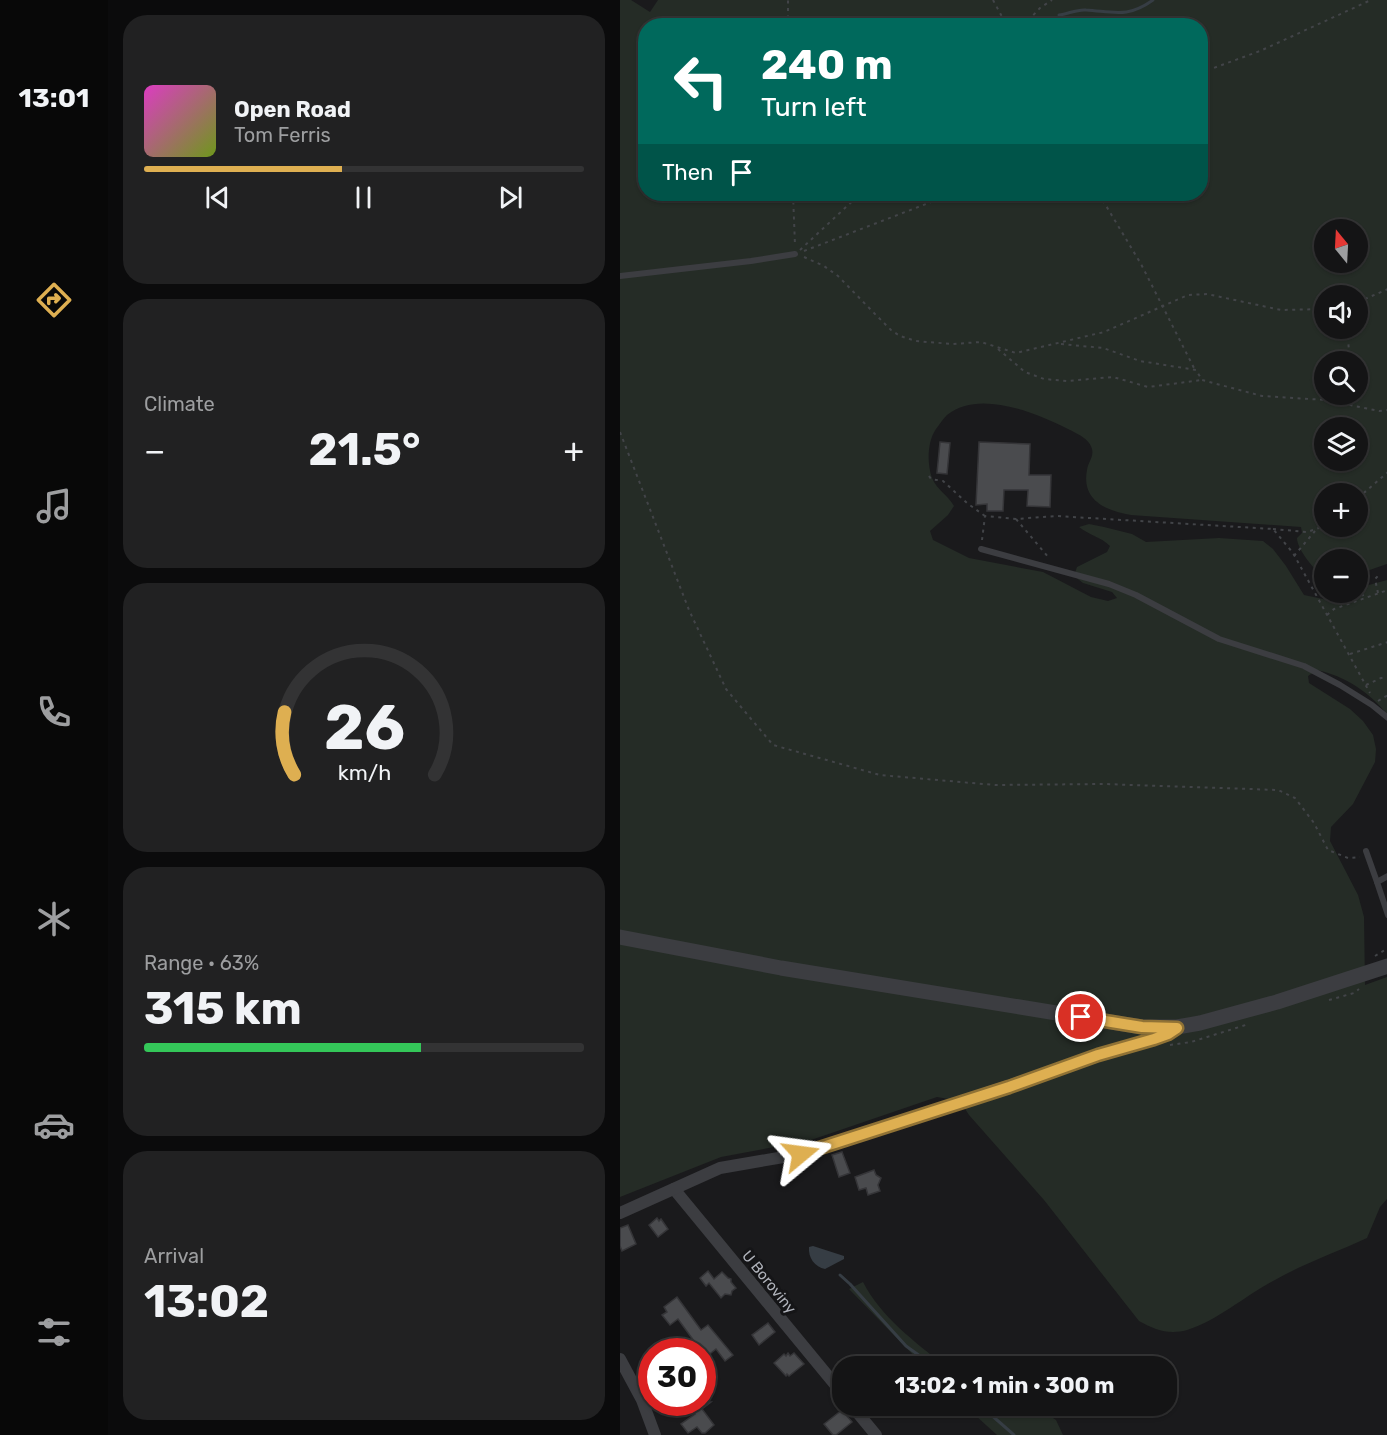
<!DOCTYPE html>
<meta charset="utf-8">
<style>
:root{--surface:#141415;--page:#212122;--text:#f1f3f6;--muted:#9d9ea0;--line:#333334;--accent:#deaf51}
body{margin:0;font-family:Rubik,sans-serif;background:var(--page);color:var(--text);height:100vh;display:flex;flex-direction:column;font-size:22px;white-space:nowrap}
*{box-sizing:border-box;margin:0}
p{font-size:20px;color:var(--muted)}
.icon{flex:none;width:33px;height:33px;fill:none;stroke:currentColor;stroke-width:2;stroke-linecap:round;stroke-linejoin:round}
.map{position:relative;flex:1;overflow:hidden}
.drawer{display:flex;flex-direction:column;gap:15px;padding:15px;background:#0b0b0c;width:512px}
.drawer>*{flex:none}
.guide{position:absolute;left:18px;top:18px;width:570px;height:183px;border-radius:24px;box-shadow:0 2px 4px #0004,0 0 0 2px var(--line);background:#00695c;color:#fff;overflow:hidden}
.needle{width:39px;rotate:342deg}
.controls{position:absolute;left:694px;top:219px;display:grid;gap:12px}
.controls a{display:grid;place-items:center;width:54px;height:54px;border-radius:50%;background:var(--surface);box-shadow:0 2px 4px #0004,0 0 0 2px var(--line);font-size:30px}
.speed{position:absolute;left:18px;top:1338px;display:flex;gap:12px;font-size:30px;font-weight:700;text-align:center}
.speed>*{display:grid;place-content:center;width:78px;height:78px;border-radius:50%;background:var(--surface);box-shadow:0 2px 4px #0004,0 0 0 2px var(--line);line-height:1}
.speed .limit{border:9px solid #d22;background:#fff;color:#111}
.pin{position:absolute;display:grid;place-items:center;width:51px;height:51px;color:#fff;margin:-26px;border:3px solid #fff;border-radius:50%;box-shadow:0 2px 6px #0007}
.me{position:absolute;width:66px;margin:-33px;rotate:74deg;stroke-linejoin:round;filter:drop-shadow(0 0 4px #0008)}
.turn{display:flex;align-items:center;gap:21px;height:126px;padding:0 24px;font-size:27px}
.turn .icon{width:78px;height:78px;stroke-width:2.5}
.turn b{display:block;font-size:42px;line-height:51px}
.then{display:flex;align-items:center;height:57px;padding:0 24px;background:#0003;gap:12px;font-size:22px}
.big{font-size:45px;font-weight:700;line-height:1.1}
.drawer .widget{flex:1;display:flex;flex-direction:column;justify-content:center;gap:9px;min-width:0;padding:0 21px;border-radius:24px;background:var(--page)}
.drawer .dial{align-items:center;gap:0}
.dial svg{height:156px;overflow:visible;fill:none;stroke:var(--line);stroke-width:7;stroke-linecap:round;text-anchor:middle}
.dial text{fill:var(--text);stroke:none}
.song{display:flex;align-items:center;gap:18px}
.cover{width:72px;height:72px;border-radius:9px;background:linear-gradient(135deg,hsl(310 70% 55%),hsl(80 70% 35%))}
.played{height:6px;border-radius:3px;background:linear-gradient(90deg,var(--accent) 45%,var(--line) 45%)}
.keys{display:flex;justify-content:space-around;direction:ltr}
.heat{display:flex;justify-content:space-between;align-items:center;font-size:33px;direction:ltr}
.charge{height:9px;border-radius:4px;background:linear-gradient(90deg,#34c759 63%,var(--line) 0)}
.trip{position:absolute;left:212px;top:1356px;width:345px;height:60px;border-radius:24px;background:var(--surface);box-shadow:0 2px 4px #0004,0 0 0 2px var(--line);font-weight:700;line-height:60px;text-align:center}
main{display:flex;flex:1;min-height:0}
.menu{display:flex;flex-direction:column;width:108px;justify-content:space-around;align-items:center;background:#080808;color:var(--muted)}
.menu .icon{width:42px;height:42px}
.menu .selected{color:var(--accent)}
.menu b{font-size:27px;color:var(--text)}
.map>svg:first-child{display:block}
.green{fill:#252c26;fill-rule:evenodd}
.water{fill:#363d44}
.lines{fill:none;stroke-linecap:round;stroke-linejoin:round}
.stream{stroke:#363d44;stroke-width:3}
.building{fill:#4a4b4e;stroke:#353538;stroke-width:1.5}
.path{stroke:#424448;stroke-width:2;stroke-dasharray:3 4.5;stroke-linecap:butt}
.service{stroke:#3c3d41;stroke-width:6}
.minor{stroke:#3c3d41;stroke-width:12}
.tertiary{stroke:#3c3d41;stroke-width:15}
.route-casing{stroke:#907235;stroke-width:15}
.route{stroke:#deaf51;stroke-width:10}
.labels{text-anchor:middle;stroke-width:6;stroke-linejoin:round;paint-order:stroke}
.street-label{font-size:15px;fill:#afb2ba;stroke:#151517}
</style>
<main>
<nav class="menu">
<b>13:01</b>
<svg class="icon selected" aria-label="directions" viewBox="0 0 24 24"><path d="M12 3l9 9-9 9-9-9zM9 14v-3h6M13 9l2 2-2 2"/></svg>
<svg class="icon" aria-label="music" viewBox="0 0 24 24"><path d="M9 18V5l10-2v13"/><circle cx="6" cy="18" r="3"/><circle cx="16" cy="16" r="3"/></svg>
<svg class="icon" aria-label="phone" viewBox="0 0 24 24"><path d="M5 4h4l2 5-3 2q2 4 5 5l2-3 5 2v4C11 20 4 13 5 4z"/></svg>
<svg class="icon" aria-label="climate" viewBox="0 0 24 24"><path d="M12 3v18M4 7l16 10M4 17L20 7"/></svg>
<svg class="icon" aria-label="car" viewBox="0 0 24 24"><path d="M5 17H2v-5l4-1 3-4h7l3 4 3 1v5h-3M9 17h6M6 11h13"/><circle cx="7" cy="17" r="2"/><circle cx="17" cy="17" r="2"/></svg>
<svg class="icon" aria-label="filters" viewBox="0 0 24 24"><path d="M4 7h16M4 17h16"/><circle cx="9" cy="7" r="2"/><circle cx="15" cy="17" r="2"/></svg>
</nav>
<section class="drawer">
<div class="widget">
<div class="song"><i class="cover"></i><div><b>Open Road</b><p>Tom Ferris</p></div></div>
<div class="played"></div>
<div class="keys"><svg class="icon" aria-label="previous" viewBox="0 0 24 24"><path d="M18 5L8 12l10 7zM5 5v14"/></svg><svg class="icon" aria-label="pause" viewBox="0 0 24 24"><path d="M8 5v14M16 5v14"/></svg><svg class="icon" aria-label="next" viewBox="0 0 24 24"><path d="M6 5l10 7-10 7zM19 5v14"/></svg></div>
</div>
<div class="widget"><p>Climate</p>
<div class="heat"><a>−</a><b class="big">21.5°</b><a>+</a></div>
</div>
<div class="widget dial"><svg viewBox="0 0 100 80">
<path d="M14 69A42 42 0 1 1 86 69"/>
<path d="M14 69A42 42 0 0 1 9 37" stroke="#deaf51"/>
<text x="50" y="56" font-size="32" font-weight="700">26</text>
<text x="50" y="72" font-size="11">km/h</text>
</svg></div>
<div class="widget"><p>Range · 63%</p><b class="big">315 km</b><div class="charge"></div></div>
<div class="widget"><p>Arrival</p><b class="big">13:02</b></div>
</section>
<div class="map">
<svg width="768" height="1435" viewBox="0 0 768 1435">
<rect width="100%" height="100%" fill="#1a1a1c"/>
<g class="green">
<path d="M0,0H11L30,12L38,0H767V564L738,574V560H705V577C695,572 677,549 677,538L682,533L681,527L511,515C487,511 461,501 467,470C468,462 474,457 472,449C470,439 456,433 448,429C416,413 359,389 327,415C323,419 319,425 316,429C307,442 307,464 312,478C317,490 328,495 334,506L328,515L310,531L313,540L349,558L423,572L471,597L488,601L497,598L492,592L463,583L454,576L457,567L487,552L490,546C481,537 469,535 459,527L469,524L484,527L512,534L526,542L599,538L643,541L653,549L666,566L684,595L708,600L724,593L738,592V588L767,580V714C749,692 725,676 697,670L688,676L689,683L730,709L743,721L753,735L756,749L755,762L733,804L711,827L710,841L738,895L744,917L745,985L767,977V1199L760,1207L747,1238C717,1252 685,1263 655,1280C626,1295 599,1320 567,1330C549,1335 535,1330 519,1321L424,1200L349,1115L340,1101L317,1097L191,1140L101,1157L0,1197ZM26,26H580V194H26ZM705,230H738V262H705ZM705,296H738V328H705ZM705,362H738V394H705ZM705,428H738V460H705ZM705,494H738V526H705Z"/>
<path d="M243,1282C261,1317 295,1342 325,1366H304L229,1289Z"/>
<polygon points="345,1406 382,1406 430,1416 436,1420 443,1435 377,1435"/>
</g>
<path class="water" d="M193,1246L224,1256V1259L205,1269C195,1267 188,1258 189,1247Z"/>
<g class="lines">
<g class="stream">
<path d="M439,15C448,14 457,9 466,10C495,12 508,18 533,0"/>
<polyline points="220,1275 230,1284 286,1346 314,1366"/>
<polyline points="361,1406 394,1435"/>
</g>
</g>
<g class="building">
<polygon points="320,442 330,443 327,474 317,473"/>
<polygon points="359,442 410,444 409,475 431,475 430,507 407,506 408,490 384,490 383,511 367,511 367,504 356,505"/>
<polygon points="222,1152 230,1173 219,1177 212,1155"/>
<polygon points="254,1170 256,1175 261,1178 258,1185 260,1191 248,1195 246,1188 239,1190 235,1177"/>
<polygon points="37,1218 39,1221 41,1219 48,1229 38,1237 29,1225"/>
<polygon points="8,1225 16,1244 2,1251 0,1246 0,1228"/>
<polygon points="88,1271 94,1279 102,1272 108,1278 111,1279 111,1282 116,1288 112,1291 111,1295 105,1294 101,1298 89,1283 86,1286 80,1278"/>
<polygon points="57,1297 81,1330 88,1325 113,1355 105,1361 96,1349 82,1360 82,1352 64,1352 73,1344 72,1343 74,1341 58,1319 50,1325 42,1315 47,1312 44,1307"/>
<polygon points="148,1323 155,1332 139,1345 132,1335"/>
<polygon points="168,1353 170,1356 174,1353 184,1364 169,1376 167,1374 166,1376 154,1363 164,1354 166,1356"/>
<polygon points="67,1402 91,1402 82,1409 94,1425 85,1433 82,1433 77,1427 68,1433 61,1424 75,1414"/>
<polygon points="222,1410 232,1422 216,1435 213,1435 204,1424"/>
</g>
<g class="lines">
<g class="path">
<polyline points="373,0 387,26"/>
<polyline points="168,26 168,0"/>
<polyline points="403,26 420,8 432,0"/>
<polyline points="580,73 640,51 751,0"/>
<polyline points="173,194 175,245"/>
<polyline points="479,194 521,264 575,370"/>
<polyline points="180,250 240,194"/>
<polyline points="184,251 332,194"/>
<polyline points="184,257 204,266 218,276 256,315 271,330 280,336 296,341 332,344 361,342 396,353 484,332 568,295 587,294 661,310 705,309"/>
<polyline points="738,302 768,289"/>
<polyline points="441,344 483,348 520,361 576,370 582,380 642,396 706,400 759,411 768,410"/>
<polyline points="378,349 405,372 424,379 447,381 493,377 528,387 582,380"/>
<polyline points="726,362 729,351 727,328"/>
<polyline points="706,400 710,394"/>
<polyline points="0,432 69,610 106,689 153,745 260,775 375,785 484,784 658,790 675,798 694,823 708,850 728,858 740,857"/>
<polyline points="309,476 311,479 323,481 347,503 365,516"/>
<polyline points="738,498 768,472"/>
<polyline points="396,519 429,558"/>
<polyline points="653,529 687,532 705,526"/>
<polyline points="362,540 365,516 396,519 436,516 653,529 673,553 750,693"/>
<polyline points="674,556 695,531"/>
<polyline points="738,587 744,597"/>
<polyline points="758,593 755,579 760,574"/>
<polyline points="707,615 714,609 768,590"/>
<polyline points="730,654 768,642"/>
<polyline points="746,685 761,678 768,678"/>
<polyline points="758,701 768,695"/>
<polyline points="755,956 768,948"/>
<polyline points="709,1000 734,993 739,989"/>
<polyline points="550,1045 571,1042 629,1024"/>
</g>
<g class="service">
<polyline points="0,276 131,261 175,254"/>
<polyline points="361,549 489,584 516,595 599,639 684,666 720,685 752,705 768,718"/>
<polyline points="746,851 757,882"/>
<polyline points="768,876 757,882 768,915"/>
</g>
<g class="minor">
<polyline points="54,1189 222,1393"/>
<path d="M0,1213L100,1168L181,1154L208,1146C296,1116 384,1088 472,1058C500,1048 533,1044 557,1027"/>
<polyline points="0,1359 22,1400 35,1435"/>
<polyline points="232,1406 256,1435"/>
</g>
<polyline class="tertiary" points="0,937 161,968 522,1027 557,1027 580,1023 657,1002 768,966"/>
</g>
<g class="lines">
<defs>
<polyline id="route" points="181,1154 389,1087 478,1055 534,1039 548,1034 557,1028 522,1027 461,1017"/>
</defs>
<use href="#route" class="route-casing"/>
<use href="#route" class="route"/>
</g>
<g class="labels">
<g class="street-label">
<text transform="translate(149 1282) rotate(51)" y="5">U Boroviny</text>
</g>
</g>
</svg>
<div class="controls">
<a><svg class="needle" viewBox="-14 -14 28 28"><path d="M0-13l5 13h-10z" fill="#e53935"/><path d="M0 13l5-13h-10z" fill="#9d9ea0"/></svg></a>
<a><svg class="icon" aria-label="sound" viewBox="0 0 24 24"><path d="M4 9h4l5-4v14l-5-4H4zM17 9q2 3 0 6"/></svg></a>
<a><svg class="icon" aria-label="search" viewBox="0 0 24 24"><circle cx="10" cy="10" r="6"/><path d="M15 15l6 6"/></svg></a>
<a><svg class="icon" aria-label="layers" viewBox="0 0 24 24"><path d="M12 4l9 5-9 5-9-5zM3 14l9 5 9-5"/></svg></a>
<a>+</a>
<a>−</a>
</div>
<div class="speed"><div class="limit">30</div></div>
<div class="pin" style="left:461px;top:1017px;background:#d93025"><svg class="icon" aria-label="arrive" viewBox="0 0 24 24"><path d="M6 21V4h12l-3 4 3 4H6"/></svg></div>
<svg class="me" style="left:181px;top:1154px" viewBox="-20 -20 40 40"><path d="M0-17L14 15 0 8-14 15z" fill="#deaf51" stroke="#fff" stroke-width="4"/></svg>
<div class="trip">13:02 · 1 min · 300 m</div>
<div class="guide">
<div class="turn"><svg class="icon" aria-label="left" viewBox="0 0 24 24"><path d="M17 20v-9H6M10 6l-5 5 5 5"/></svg><div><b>240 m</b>Turn left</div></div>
<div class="then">Then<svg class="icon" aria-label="arrive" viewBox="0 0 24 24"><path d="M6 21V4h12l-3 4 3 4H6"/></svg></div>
</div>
</div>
</main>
